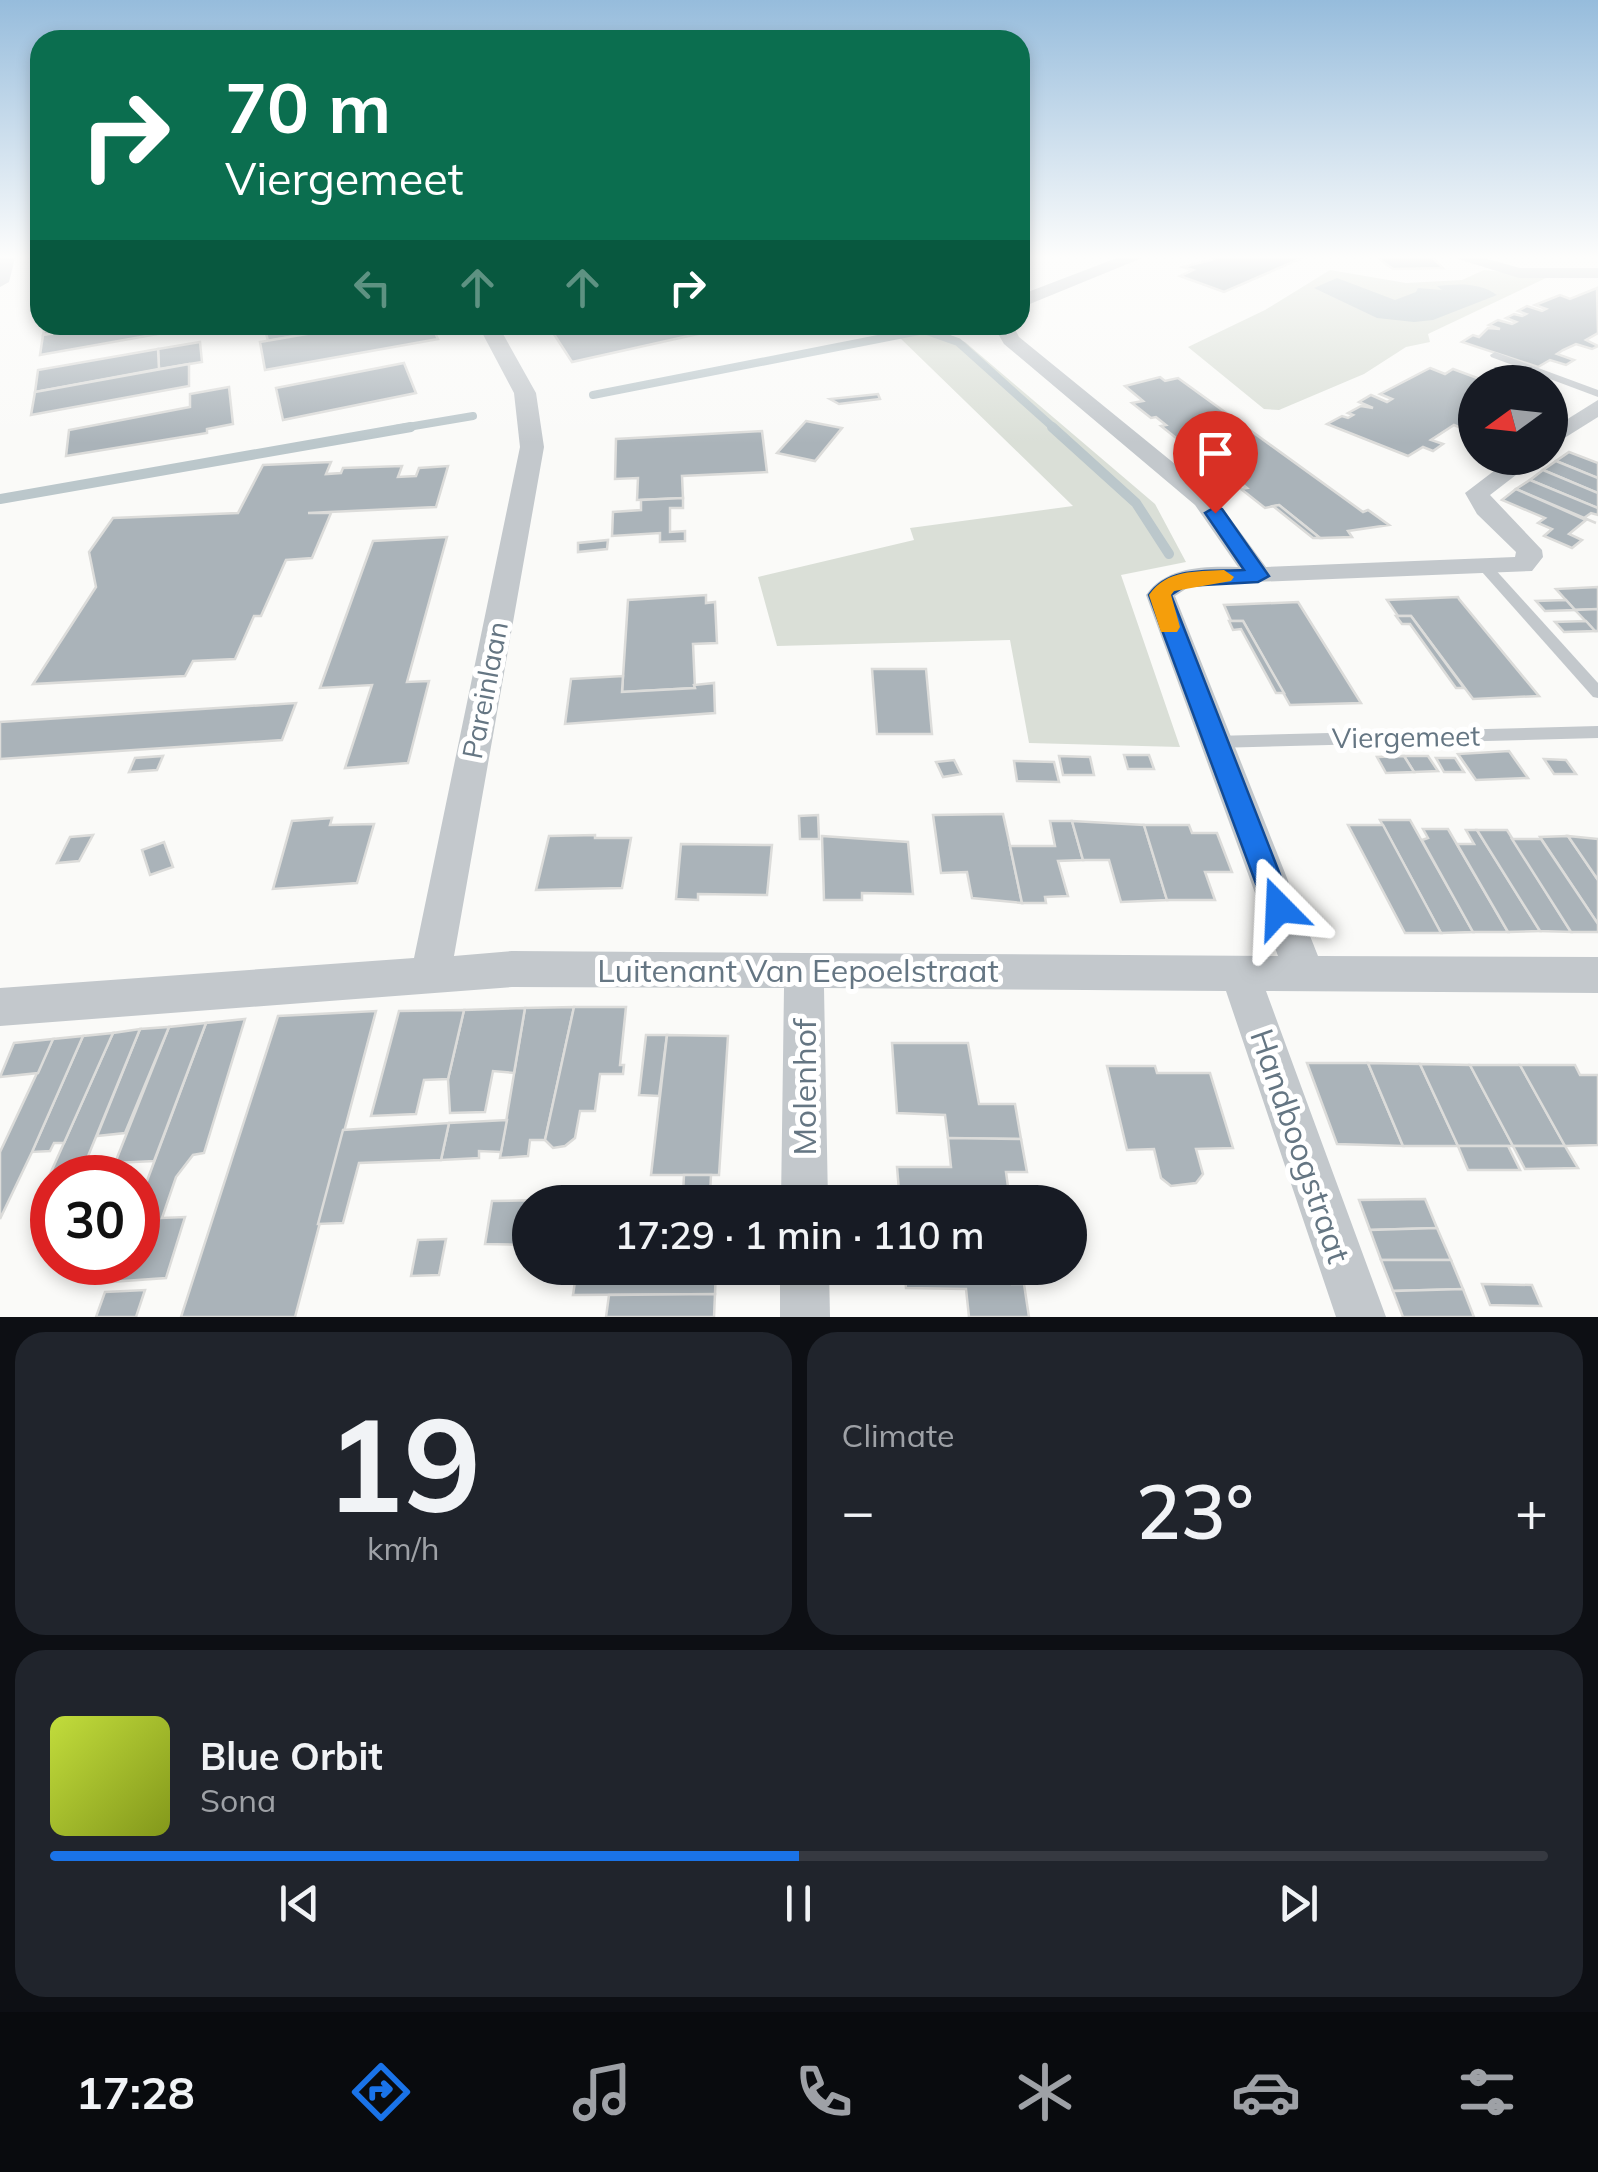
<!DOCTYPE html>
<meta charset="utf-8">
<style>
:root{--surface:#171b24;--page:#20242c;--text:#f1f3f6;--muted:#9ea1a6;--line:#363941;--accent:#1a73e8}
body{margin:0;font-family:Mulish,sans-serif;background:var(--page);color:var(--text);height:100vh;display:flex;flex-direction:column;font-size:38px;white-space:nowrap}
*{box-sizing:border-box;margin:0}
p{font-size:32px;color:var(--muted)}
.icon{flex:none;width:55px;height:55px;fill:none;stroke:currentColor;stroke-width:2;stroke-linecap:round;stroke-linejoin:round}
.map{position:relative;height:1317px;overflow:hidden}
.panel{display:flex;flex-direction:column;gap:15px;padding:15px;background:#0d0f14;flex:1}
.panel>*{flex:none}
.banner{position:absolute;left:30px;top:30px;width:1000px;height:305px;border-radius:30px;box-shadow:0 5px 15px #0003;background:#0b6e4f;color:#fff;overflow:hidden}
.needle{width:65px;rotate:255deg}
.fabs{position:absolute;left:1458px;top:365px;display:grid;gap:20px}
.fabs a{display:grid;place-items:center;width:110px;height:110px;border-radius:50%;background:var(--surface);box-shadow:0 5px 15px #0003;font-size:50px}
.speed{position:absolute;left:30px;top:1155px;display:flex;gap:20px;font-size:50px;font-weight:700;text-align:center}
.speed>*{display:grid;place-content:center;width:130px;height:130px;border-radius:50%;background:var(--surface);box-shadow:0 5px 15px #0003;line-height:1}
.speed .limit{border:15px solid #d22;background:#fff;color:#111}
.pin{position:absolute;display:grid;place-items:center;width:85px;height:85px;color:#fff;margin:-102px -42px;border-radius:50% 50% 50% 0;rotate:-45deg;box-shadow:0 0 10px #0007}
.pin .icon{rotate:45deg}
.me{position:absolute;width:110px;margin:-55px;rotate:339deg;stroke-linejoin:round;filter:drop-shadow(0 0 8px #0008)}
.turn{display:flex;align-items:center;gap:35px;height:210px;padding:0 30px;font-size:45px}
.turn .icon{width:130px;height:130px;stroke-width:2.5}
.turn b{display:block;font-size:70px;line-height:85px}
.lanes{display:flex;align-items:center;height:95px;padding:0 30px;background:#0003;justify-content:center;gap:50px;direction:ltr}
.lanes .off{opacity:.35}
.big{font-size:75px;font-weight:600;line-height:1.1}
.panel .tile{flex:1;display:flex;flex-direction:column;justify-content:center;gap:15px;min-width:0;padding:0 35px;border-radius:30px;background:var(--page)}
.panel .dial{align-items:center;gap:0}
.dial b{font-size:130px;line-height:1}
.song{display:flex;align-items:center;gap:30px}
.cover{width:120px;height:120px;border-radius:15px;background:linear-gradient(135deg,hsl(70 70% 55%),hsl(70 70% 35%))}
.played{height:10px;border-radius:5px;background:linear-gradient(90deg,var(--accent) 50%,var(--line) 50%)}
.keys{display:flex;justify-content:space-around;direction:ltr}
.heat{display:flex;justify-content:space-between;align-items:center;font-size:55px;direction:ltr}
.panel .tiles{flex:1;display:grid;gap:15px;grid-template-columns:1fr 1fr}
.tile:last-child{grid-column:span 2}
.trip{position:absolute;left:512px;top:1185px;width:575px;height:100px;border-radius:50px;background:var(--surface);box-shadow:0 5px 15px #0003;font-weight:600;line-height:100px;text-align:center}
.dock{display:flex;height:160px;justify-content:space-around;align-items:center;background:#090b0e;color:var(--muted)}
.dock .icon{width:70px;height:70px}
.dock .current{color:var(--accent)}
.dock b{font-size:45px;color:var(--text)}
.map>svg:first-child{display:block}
.green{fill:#dadfd7}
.water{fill:#bbc7cb}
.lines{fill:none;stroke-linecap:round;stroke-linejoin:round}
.stream-far1{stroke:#bbc7cb;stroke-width:8}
.stream{stroke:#bbc7cb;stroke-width:10}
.building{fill:#aab3b9;stroke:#dcdcda;stroke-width:2.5}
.service{fill:#c3c8cc;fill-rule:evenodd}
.minor{fill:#c3c8cc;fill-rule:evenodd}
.route{fill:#1a73e8;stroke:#114b97;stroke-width:2.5}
.slow{fill:#f59e0b}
.labels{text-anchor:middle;stroke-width:10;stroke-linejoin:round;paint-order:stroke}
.street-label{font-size:28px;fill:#657683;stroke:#fff}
.near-street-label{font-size:32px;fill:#657683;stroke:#fff}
</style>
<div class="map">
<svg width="1598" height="1317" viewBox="0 0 1598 1317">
<rect width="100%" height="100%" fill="#fafaf8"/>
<g class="green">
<polygon points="1330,270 1406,283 1462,280 1484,270 1548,277 1428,334 1430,342 1406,347 1364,374 1279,410 1264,409 1188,347 1265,310"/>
<polygon points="926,325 965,342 1155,504 1186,562 1121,575 1180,747 1029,743 1010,640 777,646 758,577 914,540 910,528 1073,506 896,334"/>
</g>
<path class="water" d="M1337,278L1395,300L1416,292L1418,288L1442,290L1437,286C1458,284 1479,282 1497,295L1433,320L1414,322L1377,318L1314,288Z"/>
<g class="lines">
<g class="stream-far1">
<polyline points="593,395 924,330 958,342 1055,429"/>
<polyline points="396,429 473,416"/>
</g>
<g class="stream">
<polyline points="1052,427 1136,503 1169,554"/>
<polyline points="0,499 411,427"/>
</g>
</g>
<g class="building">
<polygon points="1218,258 1302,258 1224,292 1180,276 1193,270 1183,267"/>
<polygon points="1378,258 1433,258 1443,268 1393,269"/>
<polygon points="1597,288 1598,333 1586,340 1598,346 1592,349 1576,344 1563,350 1557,354 1574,360 1566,365 1550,360 1538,367 1462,342 1473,335 1479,337 1488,328 1500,329 1489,325 1498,320 1512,324 1516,322 1506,318 1514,314 1522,316 1526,314 1518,311 1527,306 1542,311 1546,309 1535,305 1560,295 1570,299"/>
<polygon points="45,325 107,325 43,335"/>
<polygon points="107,325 186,325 186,329 40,355 43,335"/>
<polygon points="264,325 359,325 268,341"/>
<polygon points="359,325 431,325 438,339 265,370 260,342"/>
<polygon points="564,325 738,325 572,362 550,328"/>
<polygon points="200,342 202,362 159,369 158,349"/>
<polygon points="158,349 159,369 35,392 38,370"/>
<polygon points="404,363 416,393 283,420 276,388"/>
<polygon points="189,364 189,386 31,415 35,392"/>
<polygon points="1430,368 1445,374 1453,369 1488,382 1475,382 1475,412 1471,414 1475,416 1467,421 1475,424 1466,430 1454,425 1431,440 1443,444 1433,451 1423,447 1408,456 1327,424 1342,416 1348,418 1353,415 1348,413 1361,406 1373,408 1359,402 1371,395 1387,402 1392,399 1380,394"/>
<polygon points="1160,377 1165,381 1178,378 1363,512 1368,510 1389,525 1348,531 1352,537 1320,538 1279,505 1265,508 1241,489 1247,488 1235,478 1229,480 1161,426 1166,425 1156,417 1151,418 1132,403 1143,401 1125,386"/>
<polygon points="229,387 233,424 207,429 207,433 66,456 69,430 190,407 190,394"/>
<polygon points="878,394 880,399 839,404 830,399"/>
<polygon points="806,421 842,428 815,461 777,453"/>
<polygon points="762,431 767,472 682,476 683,498 637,500 638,478 615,479 616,439"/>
<polygon points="1569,452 1598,463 1598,478 1556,461"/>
<polygon points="1556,461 1598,478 1598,493 1543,470"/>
<polygon points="331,462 326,474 341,473 343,468 402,466 398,477 416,476 419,468 448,466 436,507 308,513 331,513 312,558 286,560 261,616 254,616 235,659 193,661 185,676 33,684 96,587 89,552 113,518 238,513 263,465"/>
<polygon points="1543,470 1598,493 1598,508 1530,480"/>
<polygon points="1530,480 1598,508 1598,515 1591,513 1584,518 1596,523 1516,489"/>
<polygon points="1516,489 1586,520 1569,534 1582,540 1572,548 1544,536 1552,529 1538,523 1545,518 1502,500"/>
<polygon points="683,498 683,508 670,508 670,532 685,531 685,541 660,542 660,533 612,536 613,512 641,510 641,500"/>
<polygon points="1279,505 1320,538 1313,538 1273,506"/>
<polygon points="447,537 407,682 429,681 408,763 345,768 372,685 320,688 373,541"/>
<polygon points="608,540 607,549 578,552 578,543"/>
<polygon points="1598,587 1598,609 1575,610 1556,589"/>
<polygon points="706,595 706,603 715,602 717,643 693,644 695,688 622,692 628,600"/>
<polygon points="1458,597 1459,599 1539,696 1473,699 1411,616 1398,616 1387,600"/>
<polygon points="1566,600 1575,610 1545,611 1536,601"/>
<polygon points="1298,602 1361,703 1290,705 1243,621 1231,621 1224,605"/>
<polygon points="1598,609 1598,631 1595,631 1575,610"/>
<polygon points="1396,616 1411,616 1464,688 1456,688 1410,624 1402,624"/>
<polygon points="1229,621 1243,621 1284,693 1276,693 1241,629 1233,630"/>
<polygon points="1586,621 1595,631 1564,632 1555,622"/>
<polygon points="872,669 926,669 932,734 877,734"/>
<polygon points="623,676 622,692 695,688 694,685 714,683 715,713 565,724 571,679"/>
<polygon points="296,703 282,740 0,759 0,722"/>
<polygon points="1509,751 1528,778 1476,780 1458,754"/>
<polygon points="1124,755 1149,755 1154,769 1128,769"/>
<polygon points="163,756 157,770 129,772 135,758"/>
<polygon points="1059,756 1090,757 1094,775 1063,775"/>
<polygon points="1404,756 1428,756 1438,771 1414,772"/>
<polygon points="1404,756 1414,772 1386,773 1377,757"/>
<polygon points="1436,758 1455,758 1464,772 1444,772"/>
<polygon points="1544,759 1566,760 1576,774 1554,774"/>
<polygon points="954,760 961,774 943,777 936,762"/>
<polygon points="1014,761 1054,762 1059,782 1017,781"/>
<polygon points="1003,814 1010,846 1022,903 972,898 967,872 941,873 933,815"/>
<polygon points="818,815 819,839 800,839 799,816"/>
<polygon points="332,818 330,825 374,824 357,883 273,889 292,821"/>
<polygon points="1380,820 1410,820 1473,932 1441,933"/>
<polygon points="1050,821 1072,821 1083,860 1058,861 1068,896 1045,897 1046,903 1022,903 1010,846 1055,846"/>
<polygon points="1072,821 1144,825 1167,900 1121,902 1109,860 1083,860"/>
<polygon points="1144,825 1189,825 1192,833 1217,833 1232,872 1205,872 1215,900 1167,900"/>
<polygon points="1348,825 1383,825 1441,933 1405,933"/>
<polygon points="1423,829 1448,829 1508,932 1473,932 1422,840 1428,838"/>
<polygon points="1466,830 1477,830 1540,931 1508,932 1457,844 1474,844"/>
<polygon points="1477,830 1507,830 1571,932 1540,931"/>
<polygon points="93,835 79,861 57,863 70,837"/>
<polygon points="595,835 595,838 631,838 622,888 536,890 549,836"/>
<polygon points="822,836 908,842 913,894 862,893 862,900 824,900"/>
<polygon points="1568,836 1598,880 1598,924 1540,837"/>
<polygon points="1568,836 1598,839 1598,880"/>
<polygon points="1512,839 1541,839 1598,924 1598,932 1571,932"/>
<polygon points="164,842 173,867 150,875 142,850"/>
<polygon points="681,844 772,845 767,895 698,894 698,900 676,899"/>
<polygon points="574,1007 545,1140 530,1140 528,1156 500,1158 525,1008"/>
<polygon points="574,1007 626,1007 620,1065 624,1065 623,1074 600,1074 595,1111 580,1111 575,1138 565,1146 553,1148 545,1140"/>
<polygon points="525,1008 514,1073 493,1071 485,1112 450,1113 448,1079 464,1010"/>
<polygon points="464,1010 448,1079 424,1080 416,1114 371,1116 399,1011"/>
<polygon points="376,1011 295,1317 181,1317 278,1016"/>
<polygon points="245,1019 204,1153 193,1155 176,1177 162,1218 185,1217 166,1278 109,1282 116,1262 138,1262 138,1205 206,1023"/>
<polygon points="206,1023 154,1161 115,1163 169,1027"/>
<polygon points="169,1027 125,1133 97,1136 140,1029"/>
<polygon points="140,1029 82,1171 51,1172 113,1033"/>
<polygon points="113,1033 64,1143 54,1143 50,1151 32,1152 83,1036"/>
<polygon points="646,1035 667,1035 659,1096 639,1095"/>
<polygon points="667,1035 728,1036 719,1175 651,1175"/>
<polygon points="83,1036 32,1152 0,1219 0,1152 53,1039"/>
<polygon points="53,1039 38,1073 0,1077 14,1043"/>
<polygon points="892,1043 968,1043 979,1104 1015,1104 1021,1139 948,1138 945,1115 897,1113"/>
<polygon points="1307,1063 1368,1063 1403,1146 1337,1144"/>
<polygon points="1368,1063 1420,1064 1458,1146 1403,1146"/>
<polygon points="1420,1064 1470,1065 1513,1146 1458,1146"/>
<polygon points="1470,1065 1520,1065 1565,1146 1513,1146"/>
<polygon points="1520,1065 1575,1065 1580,1075 1598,1075 1598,1145 1565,1146"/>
<polygon points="1107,1066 1155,1066 1157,1073 1210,1073 1233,1148 1196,1149 1203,1174 1196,1183 1171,1186 1161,1178 1154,1149 1127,1150"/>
<polygon points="507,1120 501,1152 479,1151 479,1158 441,1160 449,1123"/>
<polygon points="449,1123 441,1160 359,1163 343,1223 318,1224 343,1130"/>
<polygon points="948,1138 1021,1139 1027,1172 1006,1172 1010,1202 900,1202 897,1167 951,1167"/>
<polygon points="1458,1146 1508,1146 1520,1170 1468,1170"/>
<polygon points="1513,1146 1565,1146 1578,1168 1525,1169"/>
<polygon points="684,1175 711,1175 710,1194 683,1194"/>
<polygon points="1425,1199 1437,1228 1370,1230 1359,1200"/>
<polygon points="544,1200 530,1202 530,1245 485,1244 492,1201"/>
<polygon points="1437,1228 1451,1260 1381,1260 1370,1230"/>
<polygon points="446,1239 439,1275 411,1276 418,1240"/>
<polygon points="1381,1260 1451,1260 1463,1289 1393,1291"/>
<polygon points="577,1268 716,1268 715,1294 573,1295"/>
<polygon points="904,1268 1010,1268 1012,1284 1024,1284 1029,1317 969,1317 966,1289 906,1288"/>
<polygon points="1482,1284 1532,1285 1541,1306 1490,1305"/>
<polygon points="1463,1289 1474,1317 1403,1317 1393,1291"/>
<polygon points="145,1290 136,1317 96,1317 105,1292"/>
<polygon points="715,1294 714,1317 606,1317 609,1295"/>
</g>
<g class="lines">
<g class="service">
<polygon points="1495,352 1598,390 1598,397 1491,357 1490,355"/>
<polygon points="1487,565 1492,566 1598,683 1598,698 1593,697 1482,572 1480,569"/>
<polygon points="1598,726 1598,738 1214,748 1208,746 1206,742 1208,738 1214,736"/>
</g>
<g class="minor">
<polygon points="0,258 15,258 9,282 0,287"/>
<polygon points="1117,258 1142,258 1020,308 1020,295"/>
<polygon points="1455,258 1484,258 1520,268 1598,268 1598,278 1519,278"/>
<path d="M478,325H498L536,393L544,447L454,956L512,951L1278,956L1146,595C1166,566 1206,566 1238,567L1195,505L1004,344L993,325H1013L1019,337L1213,495L1266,567L1515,557L1516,552L1477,514L1465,493L1511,458H1538L1490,495L1542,550L1543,557L1532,571L1205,584L1189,587L1175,596L1318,956L1598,957V993L1266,991L1386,1317H1336L1226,991L824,988L828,1202H781L784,988L512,987L0,1026V988L414,958L520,447L514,393Z"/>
<polygon points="1598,400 1598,417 1550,447 1550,430"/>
<polygon points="780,1268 829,1268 830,1317 780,1317"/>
</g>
</g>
<linearGradient id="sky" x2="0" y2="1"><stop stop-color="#96bcdc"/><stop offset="0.58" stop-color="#fdfdfc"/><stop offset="1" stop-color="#fdfdfc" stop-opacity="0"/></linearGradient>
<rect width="1598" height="443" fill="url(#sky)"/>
<path class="route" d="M1215,507L1222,509L1269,576L1258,582L1185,586L1171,595L1293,908L1289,916L1279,920L1269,916L1265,908L1149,595C1170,565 1211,572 1244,570L1205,513Z"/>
<path class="slow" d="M1224,570L1234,577L1231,581L1174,591L1171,595L1180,627L1177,632H1161L1149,595C1167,569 1195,572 1224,570Z"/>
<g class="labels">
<g class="street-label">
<text transform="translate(485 690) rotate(-79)" y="10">Pareinlaan</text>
<text transform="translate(1406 737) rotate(-1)" y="10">Viergemeet</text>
</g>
<g class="near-street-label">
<text x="798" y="982">Luitenant Van Eepoelstraat</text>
<text transform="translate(805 1087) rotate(-90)" y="11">Molenhof</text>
<text transform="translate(1300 1146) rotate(71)" y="11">Handboogstraat</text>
</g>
</g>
</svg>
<div class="fabs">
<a><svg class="needle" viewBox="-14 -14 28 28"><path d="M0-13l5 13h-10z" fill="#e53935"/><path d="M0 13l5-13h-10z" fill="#9ea1a6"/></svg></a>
</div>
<div class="speed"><div class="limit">30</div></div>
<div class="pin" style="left:1215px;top:513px;background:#d93025"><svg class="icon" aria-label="arrive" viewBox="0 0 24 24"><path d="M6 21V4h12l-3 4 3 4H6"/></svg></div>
<svg class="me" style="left:1279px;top:908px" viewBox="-20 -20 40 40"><path d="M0-17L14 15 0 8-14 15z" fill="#1a73e8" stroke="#fff" stroke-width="4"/></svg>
<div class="trip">17:29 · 1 min · 110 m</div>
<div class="banner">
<div class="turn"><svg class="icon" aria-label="right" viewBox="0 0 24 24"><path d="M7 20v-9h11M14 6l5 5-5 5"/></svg><div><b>70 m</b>Viergemeet</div></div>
<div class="lanes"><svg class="icon off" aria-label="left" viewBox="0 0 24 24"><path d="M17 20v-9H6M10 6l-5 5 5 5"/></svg><svg class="icon off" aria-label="ahead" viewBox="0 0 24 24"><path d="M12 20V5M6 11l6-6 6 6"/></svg><svg class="icon off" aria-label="ahead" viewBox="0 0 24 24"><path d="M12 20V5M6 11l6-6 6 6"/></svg><svg class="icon" aria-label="right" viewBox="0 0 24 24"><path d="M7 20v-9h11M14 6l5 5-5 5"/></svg></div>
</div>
</div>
<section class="panel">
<div class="tiles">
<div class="tile dial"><b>19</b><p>km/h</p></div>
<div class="tile"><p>Climate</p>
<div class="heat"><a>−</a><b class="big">23°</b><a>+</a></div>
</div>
<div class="tile">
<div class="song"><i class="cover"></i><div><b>Blue Orbit</b><p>Sona</p></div></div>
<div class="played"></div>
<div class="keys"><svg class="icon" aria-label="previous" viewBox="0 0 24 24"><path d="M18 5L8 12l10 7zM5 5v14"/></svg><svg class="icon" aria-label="pause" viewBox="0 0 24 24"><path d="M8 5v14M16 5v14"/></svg><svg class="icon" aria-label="next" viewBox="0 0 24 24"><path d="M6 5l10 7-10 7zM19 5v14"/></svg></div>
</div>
</div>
</section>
<nav class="dock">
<b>17:28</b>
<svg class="icon current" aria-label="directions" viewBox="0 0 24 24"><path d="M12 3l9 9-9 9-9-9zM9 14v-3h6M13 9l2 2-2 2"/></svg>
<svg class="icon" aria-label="music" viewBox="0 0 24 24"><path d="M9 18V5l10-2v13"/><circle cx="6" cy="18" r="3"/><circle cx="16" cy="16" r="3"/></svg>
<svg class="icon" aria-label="phone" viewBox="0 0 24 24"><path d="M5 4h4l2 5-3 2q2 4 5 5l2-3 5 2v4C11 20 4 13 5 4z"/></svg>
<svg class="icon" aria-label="climate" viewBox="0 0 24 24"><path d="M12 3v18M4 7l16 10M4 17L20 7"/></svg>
<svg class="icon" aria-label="car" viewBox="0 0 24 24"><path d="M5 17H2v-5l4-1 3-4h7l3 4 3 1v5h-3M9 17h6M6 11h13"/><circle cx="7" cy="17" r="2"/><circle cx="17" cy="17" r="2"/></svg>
<svg class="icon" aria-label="filters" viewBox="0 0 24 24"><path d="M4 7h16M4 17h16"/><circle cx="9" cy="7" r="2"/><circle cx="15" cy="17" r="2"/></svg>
</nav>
